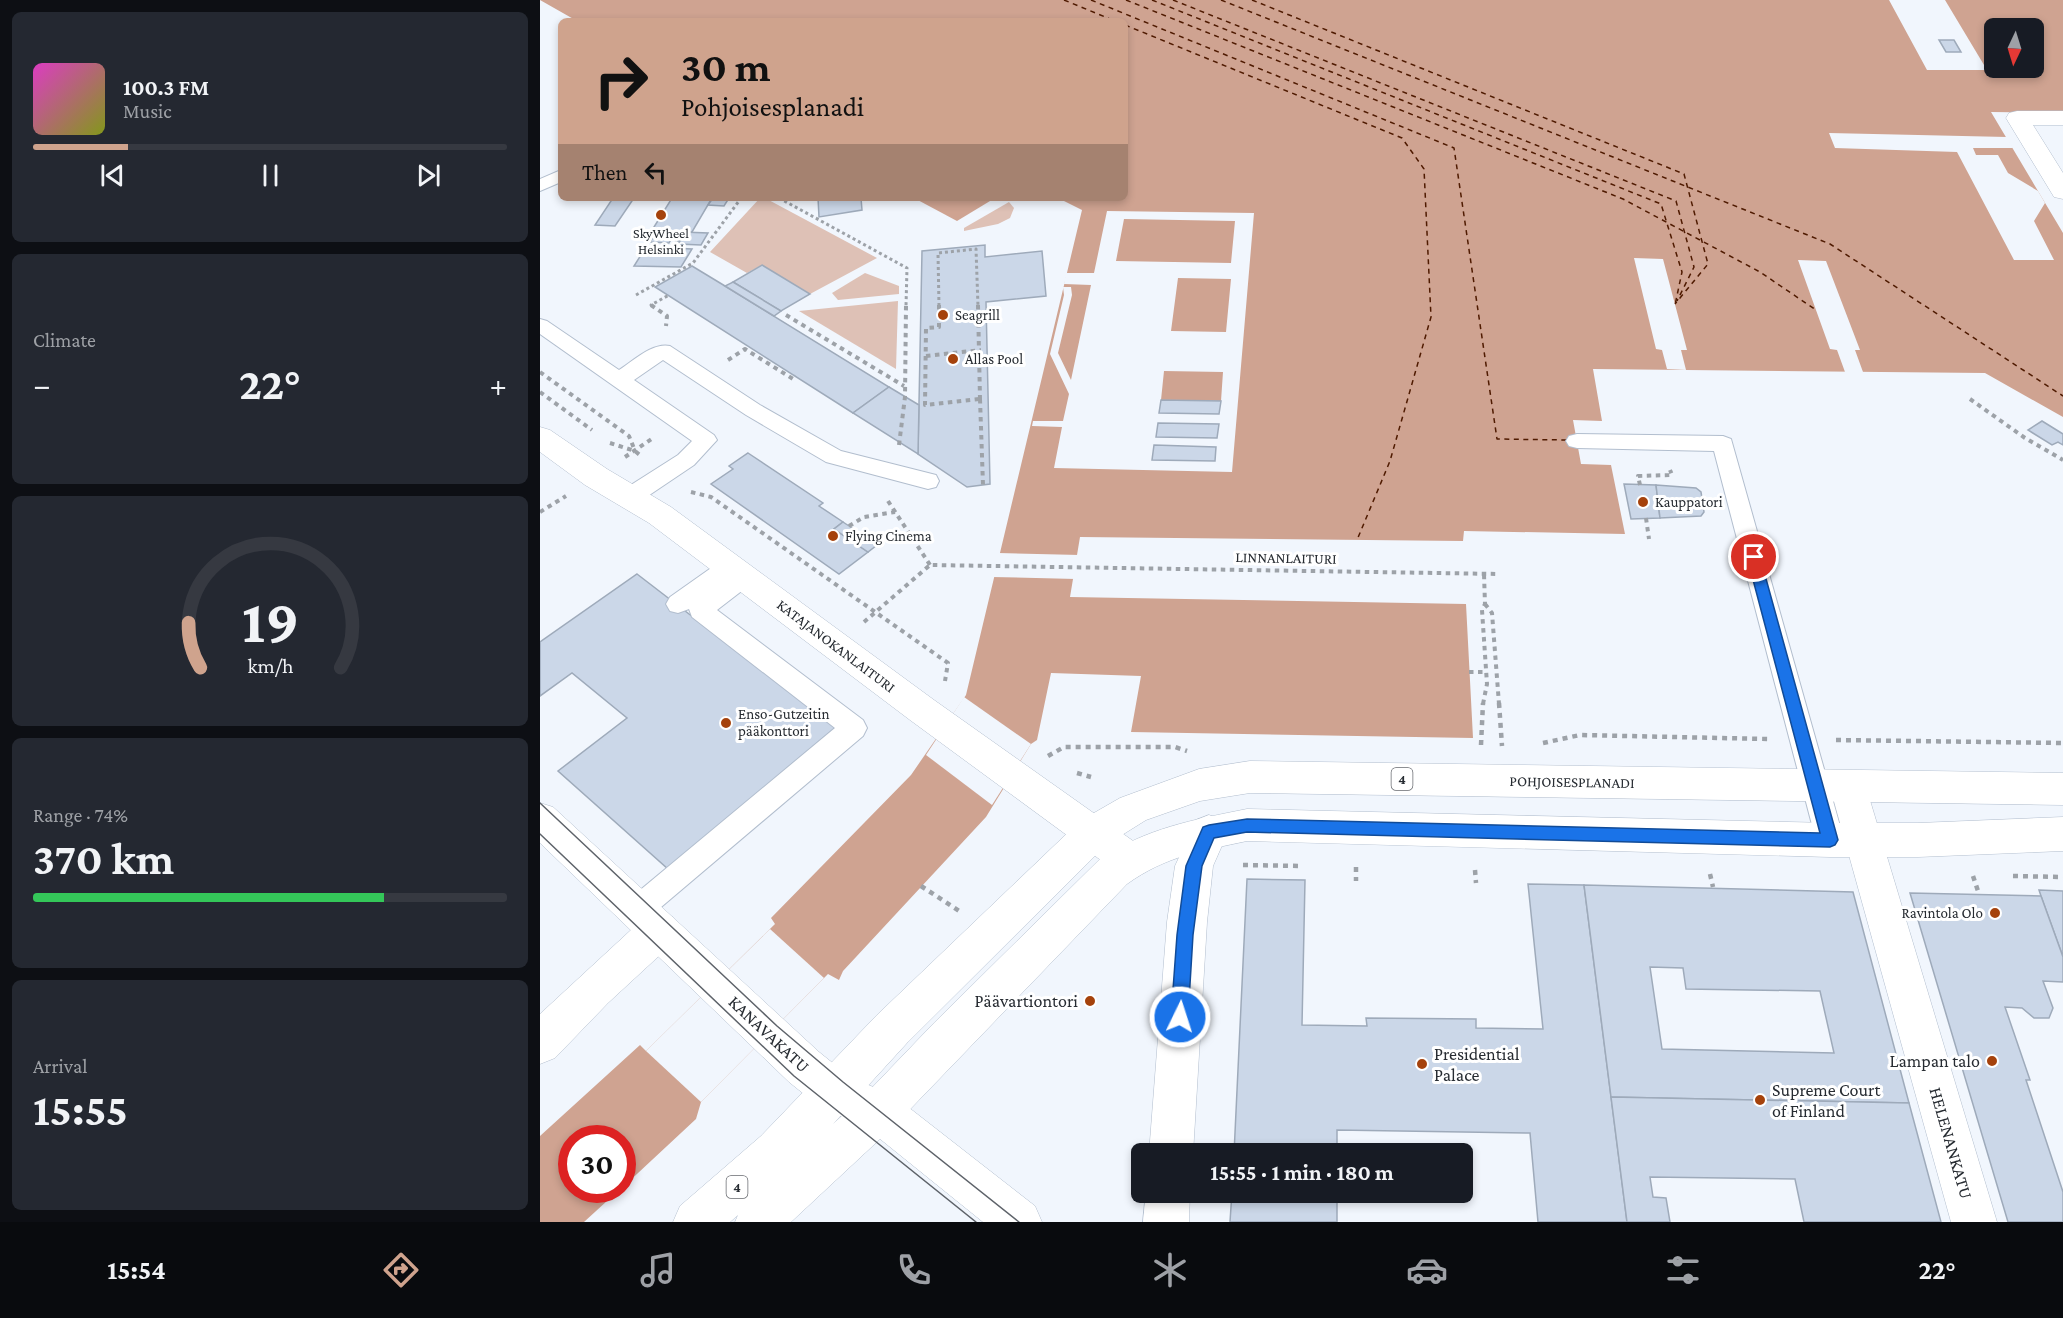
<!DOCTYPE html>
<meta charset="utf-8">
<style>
:root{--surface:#171b24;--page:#242831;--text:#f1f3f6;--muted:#9ea1a6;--line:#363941;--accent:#cfa38d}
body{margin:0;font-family:"Crimson Pro",serif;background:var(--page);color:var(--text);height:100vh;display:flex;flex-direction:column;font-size:22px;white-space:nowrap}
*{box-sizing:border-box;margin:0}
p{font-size:20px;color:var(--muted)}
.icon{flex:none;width:33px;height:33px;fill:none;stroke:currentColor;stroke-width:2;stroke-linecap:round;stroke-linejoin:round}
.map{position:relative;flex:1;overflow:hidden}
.drawer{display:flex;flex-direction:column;gap:12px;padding:12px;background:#0d0f14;width:540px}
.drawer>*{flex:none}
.guide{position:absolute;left:18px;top:18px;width:570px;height:183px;border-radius:9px;box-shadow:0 3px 9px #0003;background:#cfa38d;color:#111;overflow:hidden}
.needle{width:39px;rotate:184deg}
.fabs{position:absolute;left:1444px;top:18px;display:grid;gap:12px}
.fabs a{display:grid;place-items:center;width:60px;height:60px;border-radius:9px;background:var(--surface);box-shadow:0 3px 9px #0003;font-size:30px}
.speed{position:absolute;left:18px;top:1125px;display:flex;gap:12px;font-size:30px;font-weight:700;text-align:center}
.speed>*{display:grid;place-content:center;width:78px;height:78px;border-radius:50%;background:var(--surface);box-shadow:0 3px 9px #0003;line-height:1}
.speed .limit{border:9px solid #d22;background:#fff;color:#111}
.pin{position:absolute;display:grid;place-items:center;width:51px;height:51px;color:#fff;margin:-26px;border:3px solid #fff;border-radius:50%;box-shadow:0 2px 6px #0007}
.me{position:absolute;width:66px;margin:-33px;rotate:4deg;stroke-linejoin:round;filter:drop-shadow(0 0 4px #0008)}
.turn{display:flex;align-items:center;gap:21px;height:126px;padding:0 24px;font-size:27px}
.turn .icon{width:78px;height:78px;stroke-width:2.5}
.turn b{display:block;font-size:42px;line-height:51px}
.then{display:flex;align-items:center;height:57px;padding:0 24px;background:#0003;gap:12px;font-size:22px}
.big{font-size:45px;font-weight:700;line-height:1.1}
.drawer .tile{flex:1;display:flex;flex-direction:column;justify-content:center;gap:9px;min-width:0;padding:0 21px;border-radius:9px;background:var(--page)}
.drawer .dial{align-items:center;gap:0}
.dial svg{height:156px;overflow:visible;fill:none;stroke:var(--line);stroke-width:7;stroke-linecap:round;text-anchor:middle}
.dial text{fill:var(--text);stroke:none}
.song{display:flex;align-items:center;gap:18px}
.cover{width:72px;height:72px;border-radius:9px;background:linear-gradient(135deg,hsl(310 70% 55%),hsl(70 70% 35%))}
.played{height:6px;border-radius:3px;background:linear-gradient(90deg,var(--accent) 20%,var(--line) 20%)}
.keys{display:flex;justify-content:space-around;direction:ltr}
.heat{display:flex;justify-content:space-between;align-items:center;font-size:33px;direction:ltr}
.charge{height:9px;border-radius:4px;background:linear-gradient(90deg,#34c759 74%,var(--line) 0)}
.trip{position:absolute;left:591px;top:1143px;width:342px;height:60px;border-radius:9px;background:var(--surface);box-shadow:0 3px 9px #0003;font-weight:700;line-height:60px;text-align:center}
.dock{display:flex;height:96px;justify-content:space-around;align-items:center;background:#090b0e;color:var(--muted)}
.dock .icon{width:42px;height:42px}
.dock .selected{color:var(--accent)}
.dock b{font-size:27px;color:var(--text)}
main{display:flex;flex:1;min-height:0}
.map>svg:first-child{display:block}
.green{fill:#dec1b6}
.water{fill:#cfa391;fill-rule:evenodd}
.pier{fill:#f1f6fd;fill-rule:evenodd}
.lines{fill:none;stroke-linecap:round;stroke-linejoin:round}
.ferry{stroke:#4f1a00;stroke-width:1.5;stroke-dasharray:5 4.5;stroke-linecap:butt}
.building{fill:#cbd7e8;stroke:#9eaaba;stroke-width:1.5;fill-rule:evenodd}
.lane-casing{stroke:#b2bece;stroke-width:2}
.street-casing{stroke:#b2bece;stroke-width:1}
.secondary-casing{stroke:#b2bece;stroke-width:1}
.primary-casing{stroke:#b2bece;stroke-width:1}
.path-far2{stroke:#9da2a8;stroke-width:3;stroke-dasharray:3 3;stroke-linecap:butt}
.path-far1{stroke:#9da2a8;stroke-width:4;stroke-dasharray:4.5 4.5;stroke-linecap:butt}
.path{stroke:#9da2a8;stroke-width:4.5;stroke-dasharray:5 5;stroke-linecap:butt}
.lane{fill:#fff;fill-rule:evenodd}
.street{fill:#fff;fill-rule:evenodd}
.secondary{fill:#fff;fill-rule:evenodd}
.primary{fill:#fff;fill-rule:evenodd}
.tram{stroke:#5e636a;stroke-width:1.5}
.route{fill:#1a73e8;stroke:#114b97;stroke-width:1.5}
.poi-dot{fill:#a5420c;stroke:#fff;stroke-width:2}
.labels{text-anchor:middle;stroke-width:6;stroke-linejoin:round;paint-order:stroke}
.far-poi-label{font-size:14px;fill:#272c32;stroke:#fff}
.shield{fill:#fff;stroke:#686b70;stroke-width:1.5}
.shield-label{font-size:14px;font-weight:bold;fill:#272c32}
.poi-label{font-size:15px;fill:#272c32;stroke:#fff;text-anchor:start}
.street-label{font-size:15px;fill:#272c32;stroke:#fff}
.near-poi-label{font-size:18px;fill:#272c32;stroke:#fff;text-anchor:end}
.near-street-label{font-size:18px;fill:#272c32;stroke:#fff}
</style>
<main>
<section class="drawer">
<div class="tile">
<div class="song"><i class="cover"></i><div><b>100.3 FM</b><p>Music</p></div></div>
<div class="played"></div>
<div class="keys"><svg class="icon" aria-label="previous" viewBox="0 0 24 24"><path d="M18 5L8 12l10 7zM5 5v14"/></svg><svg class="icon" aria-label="pause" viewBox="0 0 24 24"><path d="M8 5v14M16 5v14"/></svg><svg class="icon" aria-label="next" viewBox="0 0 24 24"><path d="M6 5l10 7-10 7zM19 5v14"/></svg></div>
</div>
<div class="tile"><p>Climate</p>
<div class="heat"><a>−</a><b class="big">22°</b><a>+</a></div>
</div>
<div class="tile dial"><svg viewBox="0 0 100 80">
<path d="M14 69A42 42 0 1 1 86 69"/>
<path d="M14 69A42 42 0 0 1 8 46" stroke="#cfa38d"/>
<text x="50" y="56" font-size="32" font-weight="700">19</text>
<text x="50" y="72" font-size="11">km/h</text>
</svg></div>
<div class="tile"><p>Range · 74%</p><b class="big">370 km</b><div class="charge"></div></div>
<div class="tile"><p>Arrival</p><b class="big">15:55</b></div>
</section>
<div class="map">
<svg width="1523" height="1222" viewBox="0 0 1523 1222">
<rect width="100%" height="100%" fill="#f1f6fd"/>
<g class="green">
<polygon points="220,198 225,198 337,258 270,294 222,265 207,273 170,252"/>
<polygon points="469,202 474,208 470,218 458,224 424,231 424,228"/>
<polygon points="325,273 359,286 359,294 298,300 292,293"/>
<polygon points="358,301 356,369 259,311"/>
</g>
<g class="water">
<path d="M0,0H1349L1387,70H1447L1405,0H1523V113L1451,112L1523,233V417L1445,373L1053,369L1062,421L1033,420L1041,464L1071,465L1085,534L924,531L923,541L540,537L530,597L926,604L933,738L591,732L601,676L511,673L497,740L491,744L446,817L303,971L299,980L288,974L161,1102L156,1119L83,1187L82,1138H32V1190H79L44,1222H0V1136L100,1045L106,1051L235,924L231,918L371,775L426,695L542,210L518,198H585V21H37ZM1455,28H1494V68H1455Z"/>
<polygon points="374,198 455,198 417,221"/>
</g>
<g class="pier">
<polygon points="1289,133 1467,137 1473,148 1433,148 1436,155 1458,155 1468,173 1498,191 1505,203 1494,221 1514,260 1474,260 1417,152 1295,148"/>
<path d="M567,211L714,213L692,472L514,468L522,427L492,426L493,421H523L529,394L510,354L524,295L523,287H531L532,295L518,353L531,380L551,285L524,284L526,273H554ZM584,219L695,221L691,263L576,261ZM638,278L691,279L686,332L631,331ZM624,371L683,372L681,401L621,400Z"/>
<polygon points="1094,258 1123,259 1147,350 1141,350 1146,370 1127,369 1122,350 1116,349"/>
<polygon points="1258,260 1286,261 1320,350 1315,350 1323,372 1305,372 1297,350 1290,349"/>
<polygon points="458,553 540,555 536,579 452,577"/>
<polygon points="424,697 491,744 452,805 386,755"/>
<polygon points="230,929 284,978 161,1102 106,1051"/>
</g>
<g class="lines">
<g class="ferry">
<polyline points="524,0 575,21"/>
<polyline points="551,0 914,148 957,439 1027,440"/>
<polyline points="586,0 1083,199 1220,272 1276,310"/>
<polyline points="612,0 1121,204 1142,272 1135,305"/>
<polyline points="633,0 1136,201 1154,267 1137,301"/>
<polyline points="681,0 1290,244 1523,396"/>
<polyline points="712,0 1144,174 1168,264 1135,304"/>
<polyline points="585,25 862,138 884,169 891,317 850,461 817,540"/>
</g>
</g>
<g class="building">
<polygon points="1399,40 1414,40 1421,52 1406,52"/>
<polygon points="73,198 94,198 75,226 55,225"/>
<polygon points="132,198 172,198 152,232 141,232 139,236 133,236 129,243 110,242 115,235 109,235"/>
<polygon points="173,198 189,198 184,206 168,205"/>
<polygon points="278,198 321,198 322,210 279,217"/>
<polygon points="142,232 168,233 161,245 138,244 140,241 136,241"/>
<polygon points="445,245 445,257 502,251 506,296 446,302 450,484 427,487 378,454 382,251"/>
<polygon points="106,247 152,249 141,267 94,266"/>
<polygon points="222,265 270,294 241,311 193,282"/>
<polygon points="152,266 185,286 349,387 313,413 115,287"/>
<polygon points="193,282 241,311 234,316 185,286"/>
<polygon points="349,387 379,405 378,454 313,413"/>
<polygon points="621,400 681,401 679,414 619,413"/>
<polygon points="1502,421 1523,434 1523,445 1518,442 1512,445 1488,430"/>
<polygon points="618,423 679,424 677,438 616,437"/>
<polygon points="614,445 676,447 675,461 612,460"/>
<polygon points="208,453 283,503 279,506 303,522 294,529 328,552 299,574 171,484 193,469 189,466"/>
<polygon points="1084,484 1116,485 1120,518 1091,519"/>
<polygon points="1116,485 1156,488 1161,492 1164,512 1161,516 1120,518"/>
<polygon points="303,522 309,526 337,545 328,552 294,529"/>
<polygon points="97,574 296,727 128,869 18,771 87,718 32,673 0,696 0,642"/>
<polygon points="707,879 765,880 762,1025 827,1026 826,1018 936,1019 936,1028 1003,1029 988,884 1044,885 1087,1222 998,1222 990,1133 797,1130 797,1154 694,1154"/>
<path d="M1044,885L1313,892L1369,1103L1071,1097ZM1110,967L1143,968L1146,989L1280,991L1294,1053L1122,1049Z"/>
<polygon points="1499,890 1523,891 1523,957 1501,896"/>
<polygon points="1370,893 1501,896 1523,957 1523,982 1503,981 1513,1008 1509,1018 1494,1018 1482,1008 1465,1007 1490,1080 1486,1080 1523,1192 1523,1222 1468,1222"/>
<polygon points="1071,1097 1369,1103 1401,1222 1264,1222 1255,1179 1110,1177 1113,1197 1126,1198 1130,1222 1087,1222"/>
<polygon points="692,1192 797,1192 797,1222 690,1222"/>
</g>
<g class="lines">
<defs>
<g id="lane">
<polygon points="21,170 21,182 0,191 0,179"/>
<path d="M0,319L7,321L79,370C93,361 113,342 130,346L220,405L301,451L396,475L399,481L396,487L388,489L286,462L206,415L123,360L94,380L174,435L177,440L154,465L99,502L91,504L83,502L80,496L83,490L138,455L152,441L0,334Z"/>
<polygon points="1037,434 1183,436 1191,439 1304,840 1300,849 1290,852 1280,849 1276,840 1174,451 1037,448 1029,446 1026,441 1029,436"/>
<polygon points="189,558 197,561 201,567 199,570 204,568 212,571 216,577 212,583 177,610 323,720 327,728 323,736 107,919 97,923 87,919 83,910 87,901 295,728 152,617 149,609 138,613 130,611 126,604 130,597 181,561"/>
</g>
<g id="street">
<polygon points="1477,111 1523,111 1523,125 1493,125 1523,173 1523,199 1514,197 1466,118 1469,113"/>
<polygon points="1308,771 1321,776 1326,787 1457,1222 1411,1222 1290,787 1295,776"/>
<polygon points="669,815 682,820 688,832 673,866 667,922 653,1154 609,1154 627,922 635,866 656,820"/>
<polygon points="119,912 133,917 139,930 133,943 68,1003 15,1058 0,1064 0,1014 105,917"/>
<polygon points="606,1192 650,1192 649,1222 603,1222"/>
</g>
<g id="secondary">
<polygon points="0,427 10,430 67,469 131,507 394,700 603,848 609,860 603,872 590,877 577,872 370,720 109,523 45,485 0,452"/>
<polygon points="0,803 13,807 279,1052 310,1077 354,1096 495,1206 502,1222 443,1222 324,1126 280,1107 249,1082 0,843"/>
</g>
<path id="primary" d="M710,761L1523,773V805L710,793L660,801L606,820L566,845L367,1043L293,1124L324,1096L394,1023L559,860C606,828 653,820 707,809L1290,823H1378L1523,817V851L1378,857H1290L707,841C661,851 626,856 587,884L354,1126L251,1222H195L198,1215L190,1222H133L140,1206L221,1136L337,1015L540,821L580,798L659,769Z"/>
</defs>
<use href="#lane" class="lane-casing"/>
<use href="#street" class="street-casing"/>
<use href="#secondary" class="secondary-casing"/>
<use href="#primary" class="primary-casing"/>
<g class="path-far2">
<polyline points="239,198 367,268 366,306"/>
<polyline points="96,295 153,263 199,201"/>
<polyline points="113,306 111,305 129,295"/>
<polyline points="399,306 398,253 436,249 438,306"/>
</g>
<g class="path-far1">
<polyline points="111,305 127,316 126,326"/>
<polyline points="399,305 399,327 386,328 385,405 440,399"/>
<polyline points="438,305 440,399"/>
<polyline points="246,315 364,386"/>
<polyline points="386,356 441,350"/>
<polyline points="188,360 205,349 253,379 256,376"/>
<polyline points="0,372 89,436 95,451"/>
<polyline points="0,392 52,430"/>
<polyline points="440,399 443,485"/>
<polyline points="1430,399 1485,438 1523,460"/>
<polyline points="70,443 95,451 101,456"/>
<polyline points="359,445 365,397 366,305"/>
<polyline points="85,457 113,438"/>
<polyline points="1100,485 1098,476 1132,475 1130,470"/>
<polyline points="151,492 171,497 408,663 405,681"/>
<polyline points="348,501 390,565"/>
<polyline points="0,512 26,496"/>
<polyline points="1106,518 1109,539"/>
<polyline points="309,526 324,517 355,512"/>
<polyline points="945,604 952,613 959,704"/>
<polyline points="324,622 390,565 959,574"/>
<polyline points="929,672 946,672"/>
<polyline points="943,704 947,684 942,610 945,604 944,574"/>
</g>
<g class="path">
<polyline points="959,703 962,746"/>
<polyline points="1296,740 1523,743"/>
<polyline points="1003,743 1040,735 1228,739"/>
<polyline points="941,745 943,703"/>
<polyline points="508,756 524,747 635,747 647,751"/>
<polyline points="537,773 551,777"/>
<polyline points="703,865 762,866"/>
<polyline points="816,867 816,881"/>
<polyline points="935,870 936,883"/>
<polyline points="1170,874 1173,887"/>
<polyline points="1433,876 1439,894"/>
<polyline points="1473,876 1523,877"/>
<polyline points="381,886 419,911"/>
</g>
<use href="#lane" class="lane"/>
<use href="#street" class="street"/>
<use href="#secondary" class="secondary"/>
<use href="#primary" class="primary"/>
<g class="tram">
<polyline points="0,803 237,1026 303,1082 479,1222"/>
<polyline points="0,834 254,1076 436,1222"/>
</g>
</g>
<polygon class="route" points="1214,552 1220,557 1298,840 1295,845 1290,847 707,832 674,838 662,866 653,935 648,1017 646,1023 640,1025 634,1023 631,1017 637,935 646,866 663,827 669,825 707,819 1280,833 1207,557"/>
<g class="poi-dot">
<circle cx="121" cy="215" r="6"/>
<circle cx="403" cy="315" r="6"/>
<circle cx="413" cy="359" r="6"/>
<circle cx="1103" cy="502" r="6"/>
<circle cx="293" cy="536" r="6"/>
<circle cx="186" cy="723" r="6"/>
<circle cx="1455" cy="913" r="6"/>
<circle cx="550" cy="1001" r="6"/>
<circle cx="1452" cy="1061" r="6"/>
<circle cx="882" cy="1064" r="6"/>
<circle cx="1220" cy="1100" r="6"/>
</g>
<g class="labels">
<g class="far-poi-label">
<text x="121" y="238">SkyWheel<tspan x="121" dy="16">Helsinki</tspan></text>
</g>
<g class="shield">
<rect x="851.5" y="768" width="21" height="22" rx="4.5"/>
<rect x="186.5" y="1176" width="21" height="22" rx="4.5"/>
</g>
<g class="shield-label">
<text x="862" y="784">4</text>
<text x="197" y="1192">4</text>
</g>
<g class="poi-label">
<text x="415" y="320">Seagrill</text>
<text x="425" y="364">Allas Pool</text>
<text x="1115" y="507">Kauppatori</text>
<text x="305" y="541">Flying Cinema</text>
<text x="198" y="719">Enso-Gutzeitin<tspan x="198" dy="17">pääkonttori</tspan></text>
<text x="1443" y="918" text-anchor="end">Ravintola Olo</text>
</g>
<g class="street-label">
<text transform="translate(746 558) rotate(1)" y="5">LINNANLAITURI</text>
<text transform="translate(296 646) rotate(37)" y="5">KATAJANOKANLAITURI</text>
<text transform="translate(1032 782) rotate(1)" y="5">POHJOISESPLANADI</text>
</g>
<g class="near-poi-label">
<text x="538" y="1007">Päävartiontori</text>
<text x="894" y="1060" text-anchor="start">Presidential<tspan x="894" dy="21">Palace</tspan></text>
<text x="1440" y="1067">Lampan talo</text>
<text x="1232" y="1096" text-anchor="start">Supreme Court<tspan x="1232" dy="21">of Finland</tspan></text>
</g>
<g class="near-street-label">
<text transform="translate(229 1034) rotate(43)" y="6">KANAVAKATU</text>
<text transform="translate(1411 1143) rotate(74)" y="6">HELENANKATU</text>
</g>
</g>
</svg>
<div class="fabs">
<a><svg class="needle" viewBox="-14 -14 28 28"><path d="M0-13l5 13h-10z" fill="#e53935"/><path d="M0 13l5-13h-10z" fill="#9ea1a6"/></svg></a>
</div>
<div class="speed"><div class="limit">30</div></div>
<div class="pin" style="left:1214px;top:557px;background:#d93025"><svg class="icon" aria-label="arrive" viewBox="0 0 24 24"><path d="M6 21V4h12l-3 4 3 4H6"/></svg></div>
<svg class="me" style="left:640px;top:1017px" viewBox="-20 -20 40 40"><circle r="17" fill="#1a73e8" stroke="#fff" stroke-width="3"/><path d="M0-11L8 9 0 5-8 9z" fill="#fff"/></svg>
<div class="trip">15:55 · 1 min · 180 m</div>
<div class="guide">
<div class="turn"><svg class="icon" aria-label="right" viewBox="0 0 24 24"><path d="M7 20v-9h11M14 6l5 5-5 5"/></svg><div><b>30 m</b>Pohjoisesplanadi</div></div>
<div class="then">Then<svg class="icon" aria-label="left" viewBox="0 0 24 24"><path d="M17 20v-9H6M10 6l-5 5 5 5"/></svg></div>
</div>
</div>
</main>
<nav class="dock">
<b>15:54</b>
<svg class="icon selected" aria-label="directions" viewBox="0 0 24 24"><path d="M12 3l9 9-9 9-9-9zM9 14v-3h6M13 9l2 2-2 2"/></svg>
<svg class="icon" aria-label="music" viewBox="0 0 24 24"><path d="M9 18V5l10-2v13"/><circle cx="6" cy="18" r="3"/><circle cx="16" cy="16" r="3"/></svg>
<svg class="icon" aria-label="phone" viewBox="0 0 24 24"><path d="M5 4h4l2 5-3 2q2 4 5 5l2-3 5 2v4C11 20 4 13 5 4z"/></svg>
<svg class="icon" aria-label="climate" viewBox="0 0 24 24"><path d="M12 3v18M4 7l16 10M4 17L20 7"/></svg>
<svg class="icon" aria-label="car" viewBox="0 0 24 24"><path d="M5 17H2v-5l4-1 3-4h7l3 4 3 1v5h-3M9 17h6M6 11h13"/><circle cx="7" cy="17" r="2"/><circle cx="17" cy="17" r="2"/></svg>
<svg class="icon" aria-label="filters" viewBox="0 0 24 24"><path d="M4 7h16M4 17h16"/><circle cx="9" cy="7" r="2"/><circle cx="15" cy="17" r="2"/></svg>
<b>22°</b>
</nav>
